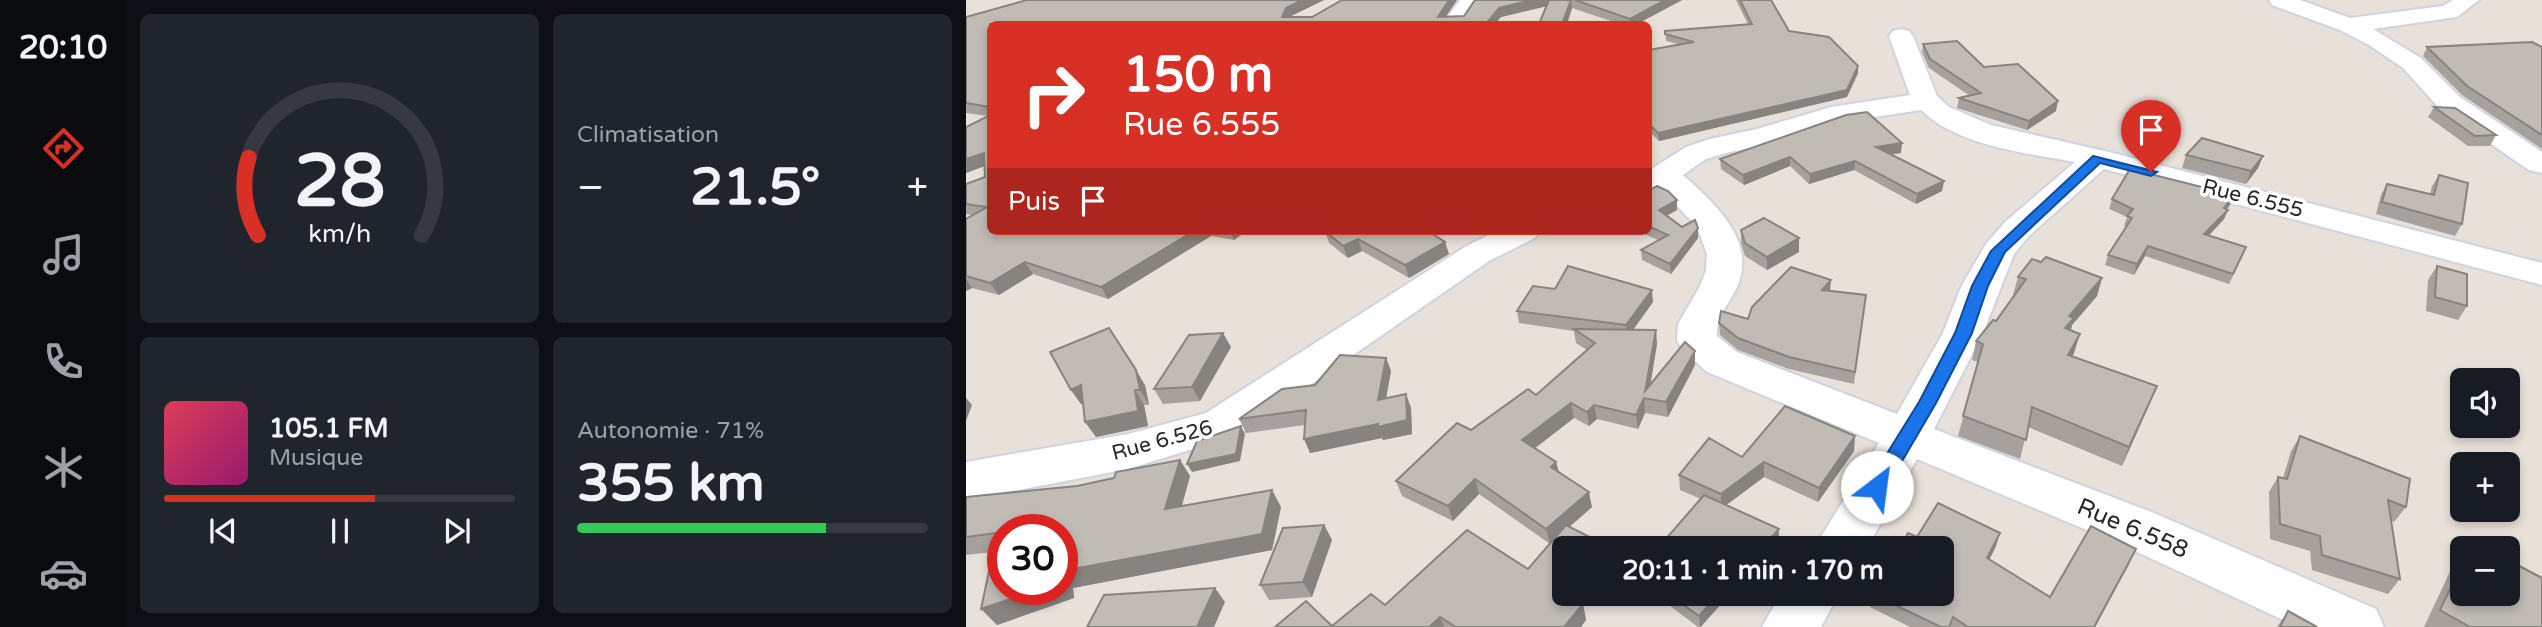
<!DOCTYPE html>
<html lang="fr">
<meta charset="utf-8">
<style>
:root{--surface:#171b24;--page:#20242c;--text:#f1f3f6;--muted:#9ea1a6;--line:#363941;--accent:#d93025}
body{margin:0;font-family:"Varela Round",sans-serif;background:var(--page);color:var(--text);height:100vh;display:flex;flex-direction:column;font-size:26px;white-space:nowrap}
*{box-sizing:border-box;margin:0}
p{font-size:23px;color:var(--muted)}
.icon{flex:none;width:38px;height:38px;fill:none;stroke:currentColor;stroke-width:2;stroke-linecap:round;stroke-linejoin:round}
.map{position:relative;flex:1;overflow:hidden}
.drawer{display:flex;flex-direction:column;gap:14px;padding:14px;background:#0d0f14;width:840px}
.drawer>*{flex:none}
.top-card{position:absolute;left:21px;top:21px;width:665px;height:214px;border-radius:10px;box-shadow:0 4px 10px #0003;background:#d93025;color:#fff;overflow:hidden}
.buttons{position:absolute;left:1484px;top:368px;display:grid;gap:14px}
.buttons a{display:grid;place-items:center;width:70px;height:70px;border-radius:10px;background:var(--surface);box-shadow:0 4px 10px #0003;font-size:35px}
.speed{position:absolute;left:21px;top:514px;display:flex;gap:14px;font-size:35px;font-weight:700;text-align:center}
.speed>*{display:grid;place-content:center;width:91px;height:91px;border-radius:50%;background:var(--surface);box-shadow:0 4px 10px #0003;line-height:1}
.speed .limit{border:10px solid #d22;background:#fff;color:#111}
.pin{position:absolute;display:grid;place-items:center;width:60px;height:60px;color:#fff;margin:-72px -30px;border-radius:50% 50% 50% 0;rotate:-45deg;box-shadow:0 0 7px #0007}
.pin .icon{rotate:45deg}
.me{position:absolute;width:77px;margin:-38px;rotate:30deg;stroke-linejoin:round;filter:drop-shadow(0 0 5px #0008)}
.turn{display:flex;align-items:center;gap:24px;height:147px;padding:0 21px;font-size:32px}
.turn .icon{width:91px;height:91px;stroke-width:2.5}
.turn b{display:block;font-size:49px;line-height:60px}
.then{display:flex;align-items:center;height:66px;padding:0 21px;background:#0003;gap:14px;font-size:26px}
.big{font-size:52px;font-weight:800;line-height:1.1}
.drawer .tile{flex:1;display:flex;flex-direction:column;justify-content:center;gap:10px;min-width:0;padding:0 24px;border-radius:10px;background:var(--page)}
.drawer .dial{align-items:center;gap:0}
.dial svg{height:182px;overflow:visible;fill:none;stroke:var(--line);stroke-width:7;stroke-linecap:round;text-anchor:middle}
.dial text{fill:var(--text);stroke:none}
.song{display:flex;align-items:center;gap:21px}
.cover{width:84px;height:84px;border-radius:10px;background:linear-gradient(135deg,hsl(350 70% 55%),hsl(320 70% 35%))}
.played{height:7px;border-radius:4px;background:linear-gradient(90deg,var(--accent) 60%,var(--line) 60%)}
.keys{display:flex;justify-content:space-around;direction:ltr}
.heat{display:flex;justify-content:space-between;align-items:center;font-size:38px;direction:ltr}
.charge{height:10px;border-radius:5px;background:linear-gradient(90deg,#34c759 71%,var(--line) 0)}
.drawer .tiles{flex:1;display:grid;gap:14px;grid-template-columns:repeat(2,1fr)}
.trip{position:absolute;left:586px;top:536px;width:402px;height:70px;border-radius:10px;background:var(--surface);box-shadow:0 4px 10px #0003;font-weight:800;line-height:70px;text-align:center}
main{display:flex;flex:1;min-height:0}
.menu{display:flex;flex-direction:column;width:126px;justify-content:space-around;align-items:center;background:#090b0e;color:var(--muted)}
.menu .icon{width:49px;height:49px}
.menu .current{color:var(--accent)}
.menu b{font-size:32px;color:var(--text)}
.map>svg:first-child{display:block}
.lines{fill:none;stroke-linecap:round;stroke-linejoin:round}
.minor-casing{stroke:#cfd3df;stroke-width:4}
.minor{fill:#fff;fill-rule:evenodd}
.wall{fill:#a6a19d}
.shaded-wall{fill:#87837f}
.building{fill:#c1bbb6;stroke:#87837f;stroke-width:2}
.route{fill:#1a73e8;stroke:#114b97;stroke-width:2}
.labels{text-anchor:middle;stroke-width:7;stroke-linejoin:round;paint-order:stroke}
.street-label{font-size:21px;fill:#272727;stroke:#fff}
.near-street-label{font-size:24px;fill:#272727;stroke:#fff}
</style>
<main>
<nav class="menu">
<b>20:10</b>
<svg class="icon current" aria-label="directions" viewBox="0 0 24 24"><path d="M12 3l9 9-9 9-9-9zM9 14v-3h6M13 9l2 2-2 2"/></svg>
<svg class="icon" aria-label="music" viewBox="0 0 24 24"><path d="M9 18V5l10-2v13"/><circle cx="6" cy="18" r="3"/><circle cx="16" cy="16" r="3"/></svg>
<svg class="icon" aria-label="phone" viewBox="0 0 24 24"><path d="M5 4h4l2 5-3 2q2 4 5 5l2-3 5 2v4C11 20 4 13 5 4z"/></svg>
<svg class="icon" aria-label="climate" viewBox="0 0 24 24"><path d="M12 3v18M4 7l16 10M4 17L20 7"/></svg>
<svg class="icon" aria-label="car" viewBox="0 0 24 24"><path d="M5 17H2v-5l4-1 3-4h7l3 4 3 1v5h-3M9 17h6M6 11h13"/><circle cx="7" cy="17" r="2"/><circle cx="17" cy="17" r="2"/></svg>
</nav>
<section class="drawer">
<div class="tiles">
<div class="tile dial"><svg viewBox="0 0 100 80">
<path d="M14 69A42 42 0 1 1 86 69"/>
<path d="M14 69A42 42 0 0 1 10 35" stroke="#d93025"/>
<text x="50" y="56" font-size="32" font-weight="700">28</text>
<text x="50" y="72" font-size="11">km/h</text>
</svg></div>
<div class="tile"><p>Climatisation</p>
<div class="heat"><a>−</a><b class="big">21.5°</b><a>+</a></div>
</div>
<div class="tile">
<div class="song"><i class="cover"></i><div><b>105.1 FM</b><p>Musique</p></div></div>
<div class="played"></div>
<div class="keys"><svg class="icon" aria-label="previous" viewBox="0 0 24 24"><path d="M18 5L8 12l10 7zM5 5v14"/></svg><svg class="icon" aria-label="pause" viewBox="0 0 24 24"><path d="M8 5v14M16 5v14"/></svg><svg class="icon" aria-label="next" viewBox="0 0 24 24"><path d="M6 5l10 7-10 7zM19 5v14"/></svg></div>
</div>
<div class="tile"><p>Autonomie · 71%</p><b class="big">355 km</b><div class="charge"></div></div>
</div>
</section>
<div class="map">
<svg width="1576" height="627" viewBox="0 0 1576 627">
<rect width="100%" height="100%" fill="#e8e1d9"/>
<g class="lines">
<defs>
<g id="minor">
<polygon points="494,0 516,0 498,24 476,24"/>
<polygon points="1303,0 1334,0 1384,18 1477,6 1487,0 1513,0 1491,17 1407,29 1455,58 1494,97 1576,152 1576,173 1563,170 1474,109 1437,68 1403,45 1374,30 1306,5"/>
<path d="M935,29L943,31L947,36L971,96L983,107L1025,125L1143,152L1576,263V285L1138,169L1063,236L1048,254L1017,333L968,429L1188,513L1410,609L1418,627H1332L1152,543L951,459L901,548H848L913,443L741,372L717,350L711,341L712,324L733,288L740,271L741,254L731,227L696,190L682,194V171L720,147L744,139L791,129L865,107L944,95L923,36L927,31ZM955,110C992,146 1060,153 1109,162L1039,222L1020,244L995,287L977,333L931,414L771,352L751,336C750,317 761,307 769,291C794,243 750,205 717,175L740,159L760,153L806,143L869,123Z"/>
<polygon points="530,231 574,231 569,238 523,261 272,435 162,469 0,500 0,462 162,434 240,413 499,247"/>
<polygon points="815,593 873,593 855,627 796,627"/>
</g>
</defs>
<use href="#minor" class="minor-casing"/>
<use href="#minor" class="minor"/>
</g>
<g class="wall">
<polygon points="358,0 323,17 498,16 509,0 716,0 671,24 654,24 606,8 601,24 573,24 581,6 535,17 24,24 24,231 280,231 268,240 245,236 142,299 67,274 33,295 6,288 0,291 0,219 7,215 0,214 0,184 19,177 19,166 0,173 0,127 22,116 0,113 0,17"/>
<polygon points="770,0 805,0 823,31 892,66 892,73 881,97 693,141 682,130 682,50 712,44 700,41 699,31 782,24"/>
<polygon points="957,44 1018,67 1090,111 1061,130 991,108 993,98 1004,96 963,68 956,52"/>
<polygon points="1461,47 1576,47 1576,149 1496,95 1457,56"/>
<polygon points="1468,107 1530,135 1524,146 1502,146 1462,117"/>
<polygon points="935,153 925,154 978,181 976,191 950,204 888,170 843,184 824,166 778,185 755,169 754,159"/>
<polygon points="1220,155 1297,156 1292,168 1280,184 1216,168"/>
<polygon points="1473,175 1496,224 1489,236 1410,214 1415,195 1421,184 1464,194 1466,186"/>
<polygon points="682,191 711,200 711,210 700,216 732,238 705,274 676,260 675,250 692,240 671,231 682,231"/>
<polygon points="1146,199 1264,205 1261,209 1258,219 1242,236 1276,257 1263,284 1179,256 1168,275 1139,265 1142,255 1160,227 1158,226 1161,217 1143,209"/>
<polygon points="775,230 833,252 801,270 779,256 775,243"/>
<polygon points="359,231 483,254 443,278 396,251 382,258 363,243"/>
<polygon points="1471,266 1501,306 1492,320 1460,311 1462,280"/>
<polygon points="1052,277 1136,278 1131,296 1106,325 1105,330 1108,353 1106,357 1183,405 1156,466 1062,427 1054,459 992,436 1012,362 1006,360 1010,341 1030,321 1048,295 1047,295"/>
<polygon points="864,291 900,295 888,384 823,369 772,350 754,335 753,323 782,319"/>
<polygon points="687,302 667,330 691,344 684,385 729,365 702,417 679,413 672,429 631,419 623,426 608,418 569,448 590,462 593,472 626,507 603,527 643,547 643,548 598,548 614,603 617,604 620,620 615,627 309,627 366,626 419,605 562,569 584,544 513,494 487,521 436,496 430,481 505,430 570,395 621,350 610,343 608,331 553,323 551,311"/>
<polygon points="265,347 234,401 197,404 188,389"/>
<polygon points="420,358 425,371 420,399 445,408 446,434 417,440 416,438 344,453 339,425 280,433 273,419 349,385"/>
<polygon points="179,385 183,405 178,405 182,426 130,437 117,403 115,404 105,390"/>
<polygon points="889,436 888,451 852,502 798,477 760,505 813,541 807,548 692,548 735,499 714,490 713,475 776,457"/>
<polygon points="1334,436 1440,507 1428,522 1425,520 1434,579 1422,594 1346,570 1344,551 1304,539 1303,492 1312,477 1317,478 1325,451"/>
<polygon points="214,460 224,476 216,506 315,507 306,550 107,588 108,598 31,625 27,552 0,555 0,497 111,486 148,478"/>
<polygon points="358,525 366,540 346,597 303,600 294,585"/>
<polygon points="951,537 1030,546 1024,559 1084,597 1164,563 1129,627 944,627 904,607 907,593"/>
<polygon points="1496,554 1496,593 1576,627 1458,627 1488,563"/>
<polygon points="687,593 765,593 735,627 732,627"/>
<polygon points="1322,611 1351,627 1311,627"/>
</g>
<g class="shaded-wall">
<polygon points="336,0 358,0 323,17 316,17 320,8"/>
<polygon points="483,0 491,0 475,24 472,17"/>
<polygon points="567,0 585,0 586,5 535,17 529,24 520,24 533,8"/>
<polygon points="605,0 606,8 601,24 596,24"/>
<polygon points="699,0 716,0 671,24 664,24 664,19"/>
<polygon points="892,66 892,73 881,97 693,141 692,133"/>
<polygon points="1092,101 1090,111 1061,130 1063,121"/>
<polygon points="936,143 935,153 909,157 910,147"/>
<polygon points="18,153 24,164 0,173 0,159"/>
<polygon points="1297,156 1292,168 1280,184 1285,171"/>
<polygon points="824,157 824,166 778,185 777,175"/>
<polygon points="889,161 888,170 843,184 844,174"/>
<polygon points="978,181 976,191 950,204 951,194"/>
<polygon points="1268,195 1264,205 1258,213 1262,210 1258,219 1234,245 1238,234"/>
<polygon points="711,200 711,210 693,220 693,210"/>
<polygon points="732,228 732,238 705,274 704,264"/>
<polygon points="228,231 242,231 245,236 142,299 135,287"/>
<polygon points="264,231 280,231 268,240"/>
<polygon points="833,238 833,252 801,270 801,257"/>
<polygon points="392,239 396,251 382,258 377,246"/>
<polygon points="479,242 483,254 443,278 439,265"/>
<polygon points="1182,246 1179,256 1168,275 1171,264"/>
<polygon points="59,262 67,274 33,295 24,283"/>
<polygon points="1136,278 1131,296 1106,325 1103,337 1093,347 1103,316"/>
<polygon points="0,279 6,288 0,291"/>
<polygon points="865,280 864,292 856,290"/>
<polygon points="686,290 687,302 661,338 660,325"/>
<polygon points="690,330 691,344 682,399 679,391"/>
<polygon points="257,333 265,347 234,401 226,387"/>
<polygon points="1114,334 1108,353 1096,374 1102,355"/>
<polygon points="729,351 729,365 702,417 700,402"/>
<polygon points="420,358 425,371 417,414 412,400"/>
<polygon points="170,370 179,385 183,405 174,390"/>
<polygon points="115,385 125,400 115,404 105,390"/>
<polygon points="1191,386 1183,405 1156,466 1163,447"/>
<polygon points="169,390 178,405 182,426 130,437 119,422"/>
<polygon points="440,394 445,408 446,434 417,440 416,438 344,453 338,439"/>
<polygon points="0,398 6,405 0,421"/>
<polygon points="678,398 679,413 672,429 670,415"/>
<polygon points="605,403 608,418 560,455 556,440"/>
<polygon points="628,405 631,419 623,426 621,412"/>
<polygon points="275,426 279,434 274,461 226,472 221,464"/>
<polygon points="889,436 888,451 852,502 853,488"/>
<polygon points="214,460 224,476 210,525 199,509"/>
<polygon points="590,462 594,477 585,467"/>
<polygon points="798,462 798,477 755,509 755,494"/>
<polygon points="509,479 513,494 487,521 482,506"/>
<polygon points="306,490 315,507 306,550 107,588 108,598 31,625 15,609 70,590 96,590 96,571"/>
<polygon points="623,492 626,507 584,544 580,529"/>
<polygon points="358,525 366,540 346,597 337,582"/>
<polygon points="813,529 813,541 807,548 796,548"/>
<polygon points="1034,533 1030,546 1017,571 1021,558"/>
<polygon points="1170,549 1129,627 1128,627"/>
<polygon points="249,588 259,602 248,627 231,627"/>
<polygon points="605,593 621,593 606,612 602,596"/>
<polygon points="754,593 765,593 734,627 733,616"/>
<polygon points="617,604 620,620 615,627 598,627"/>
<polygon points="474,617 478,627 463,627"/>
</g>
<g class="building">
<polygon points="61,0 336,0 320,8 316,17 346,17 376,0 483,0 472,17 498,16 509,0 567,0 533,8 520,24 24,24 24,107 0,103 0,17"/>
<polygon points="583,0 605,0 596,24 573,24"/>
<polygon points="609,0 699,0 664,19"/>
<polygon points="774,0 805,0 823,31 863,37 892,66 881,90 692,133 682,123 682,50 728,42 699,34 699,31 786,24"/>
<polygon points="991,41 1018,67 1052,64 1092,101 1063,121 993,98 1015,93 964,59 957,44"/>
<polygon points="1566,42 1576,47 1576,135 1501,86 1461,47"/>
<polygon points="1468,107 1489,108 1530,135 1509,136"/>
<polygon points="901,112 936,143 910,147 978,181 951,194 889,161 844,174 824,157 777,175 754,159 880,115"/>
<polygon points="24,115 24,231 228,231 135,287 59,262 24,283 0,276 0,219 21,207 0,204 0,184 19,177 18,153 0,159 0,127"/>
<polygon points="1236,138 1297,156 1285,171 1220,155"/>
<polygon points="1164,169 1268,195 1258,208 1262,210 1238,234 1280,247 1267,274 1182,246 1171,264 1142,255 1166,218 1161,216 1167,209 1146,199"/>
<polygon points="1473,175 1502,183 1496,224 1416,202 1421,184 1468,195"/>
<polygon points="691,186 702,191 711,200 693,210 716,227 729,220 732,228 704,264 675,250 702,235 682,226 682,191"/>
<polygon points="798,218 833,238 801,257 779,243 775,230"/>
<polygon points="359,231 462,231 479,242 439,265 392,239 377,246"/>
<polygon points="1080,257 1136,278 1103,316 1108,318 1099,328 1114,334 1102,355 1191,386 1163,447 1066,407 1060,440 997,416 1017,344 1010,341 1027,320 1030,321 1060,279 1052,277 1066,259 1075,262"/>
<polygon points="602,266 686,290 660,325 551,311 567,286 589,289"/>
<polygon points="1471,266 1501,274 1501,306 1469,297"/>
<polygon points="825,267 865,280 856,290 900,295 889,372 823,357 772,338 753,323 755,311 782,319 786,307"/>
<polygon points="143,328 170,370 174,390 169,390 172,411 119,422 115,385 105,390 84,352"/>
<polygon points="608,329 690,330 679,391 719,342 729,351 700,402 678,398 670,415 628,405 621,412 605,403 556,440 590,462 585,467 623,492 580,529 509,479 482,506 430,481 491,423 505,430 562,389 570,395 629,343"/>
<polygon points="257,333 226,387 188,389 223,335"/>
<polygon points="374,355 420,358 412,400 440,394 441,420 412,427 412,424 338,439 340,410 273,419 316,389 349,385"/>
<polygon points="819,406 889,436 853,488 798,462 755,494 713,475 743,438 776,457"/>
<polygon points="275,426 270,454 221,464 231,441"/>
<polygon points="1334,436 1444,479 1440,507 1422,500 1434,579 1356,555 1354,536 1314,524 1312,477 1321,479"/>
<polygon points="214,460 199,509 306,490 296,534 96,571 96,530 37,530 37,590 70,590 15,609 31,533 0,537 0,497 111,486 148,478 150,472"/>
<polygon points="738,495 813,529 796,548 692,548"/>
<polygon points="972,503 1034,533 1021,558 1084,597 1125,526 1170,549 1128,627 1002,627 987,617 983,627 975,627 906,594 976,593 976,548 934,548 942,533 951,537"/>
<polygon points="358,525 337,582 294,585 317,528"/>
<polygon points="600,525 643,547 642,548 598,548 598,593 605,593 602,596 617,604 598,627 490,627 474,617 463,627 309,627 340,601 366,626 405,594 419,605 501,530 562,569"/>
<polygon points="1506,542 1517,548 1504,548"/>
<polygon points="1542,560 1576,578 1576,627 1504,627 1474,610 1496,564 1496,593 1542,593"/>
<polygon points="249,588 231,627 121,627 138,595"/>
<polygon points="701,593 754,593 733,616"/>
<polygon points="1322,611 1351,627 1314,627"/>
</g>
<polygon class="route" points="1127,156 1191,172 1185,176 1134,163 1039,252 1022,286 1006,333 970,403 918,492 904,492 901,487 904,481 953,402 989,333 1006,286 1025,251"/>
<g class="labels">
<g class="street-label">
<text transform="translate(1287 198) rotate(14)" y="7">Rue 6.555</text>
<text transform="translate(196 440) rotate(-15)" y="7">Rue 6.526</text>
</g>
<g class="near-street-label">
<text transform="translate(1167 528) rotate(23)" y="8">Rue 6.558</text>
</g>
</g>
</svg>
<div class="buttons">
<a><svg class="icon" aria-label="sound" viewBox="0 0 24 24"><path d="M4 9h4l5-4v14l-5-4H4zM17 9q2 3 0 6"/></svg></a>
<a>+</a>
<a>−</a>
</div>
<div class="speed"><div class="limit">30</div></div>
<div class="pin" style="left:1185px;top:172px;background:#d93025"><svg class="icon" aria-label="arrive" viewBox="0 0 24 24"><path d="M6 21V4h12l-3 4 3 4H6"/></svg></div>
<svg class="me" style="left:911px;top:487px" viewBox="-20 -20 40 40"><circle r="19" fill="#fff"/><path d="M0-13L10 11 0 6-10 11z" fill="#1a73e8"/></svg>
<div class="trip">20:11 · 1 min · 170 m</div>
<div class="top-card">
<div class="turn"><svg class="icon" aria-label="right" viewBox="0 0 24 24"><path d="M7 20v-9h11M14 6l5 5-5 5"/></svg><div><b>150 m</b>Rue 6.555</div></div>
<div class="then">Puis<svg class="icon" aria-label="arrive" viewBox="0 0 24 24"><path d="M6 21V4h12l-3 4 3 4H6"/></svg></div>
</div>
</div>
</main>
